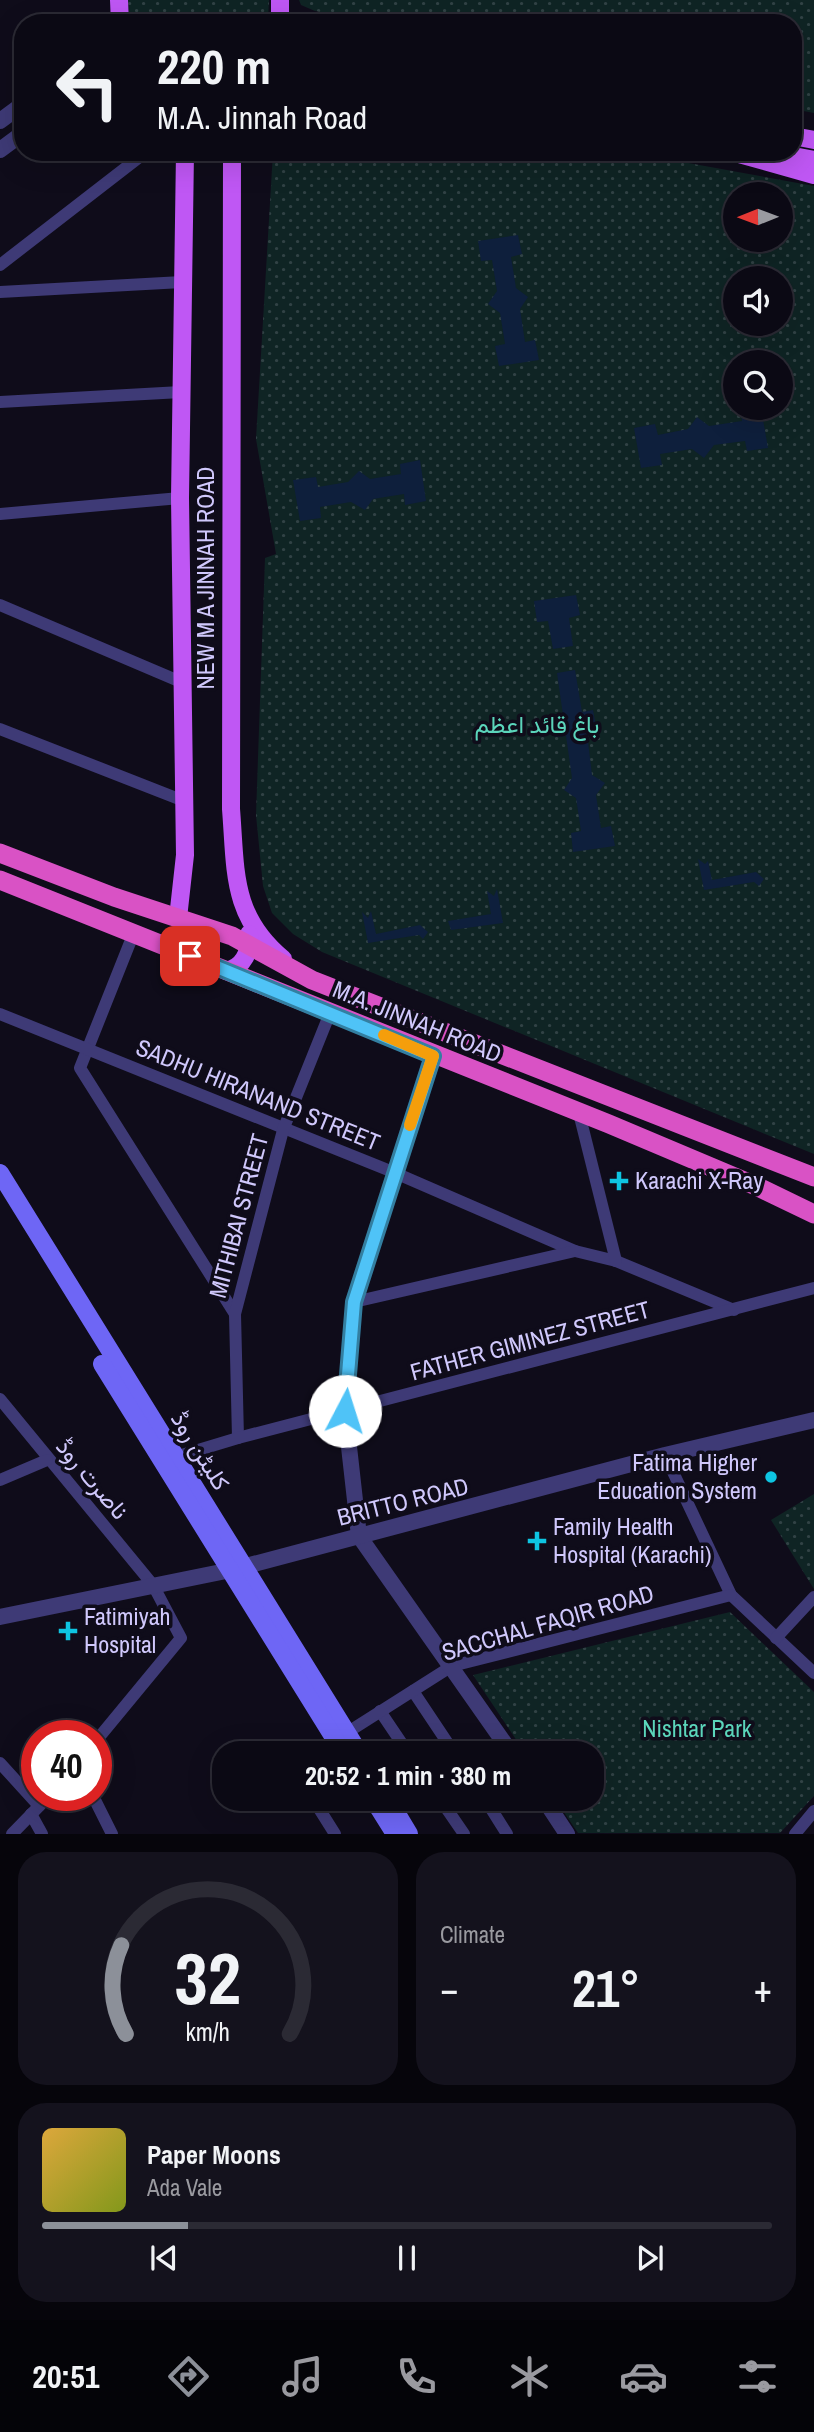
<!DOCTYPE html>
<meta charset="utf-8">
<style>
:root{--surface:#0b0914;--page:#14121d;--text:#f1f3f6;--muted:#9a9aa0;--line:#2b2a34;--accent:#8c9099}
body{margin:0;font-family:"Archivo Narrow",Vazirmatn,sans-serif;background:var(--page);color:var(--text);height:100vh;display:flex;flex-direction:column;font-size:26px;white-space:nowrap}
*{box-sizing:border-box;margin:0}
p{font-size:23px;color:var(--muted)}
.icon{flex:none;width:38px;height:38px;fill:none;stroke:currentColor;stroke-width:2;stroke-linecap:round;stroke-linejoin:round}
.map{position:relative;height:1834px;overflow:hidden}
.panel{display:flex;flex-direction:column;gap:18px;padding:18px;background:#06050b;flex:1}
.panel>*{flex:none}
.hud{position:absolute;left:14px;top:14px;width:788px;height:147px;border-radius:28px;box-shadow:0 7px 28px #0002,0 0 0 2px var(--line);background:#0b0914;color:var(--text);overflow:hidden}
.needle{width:46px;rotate:269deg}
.buttons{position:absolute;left:723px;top:182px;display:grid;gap:14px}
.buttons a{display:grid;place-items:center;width:70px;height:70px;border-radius:50%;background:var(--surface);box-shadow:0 7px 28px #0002,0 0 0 2px var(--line);font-size:35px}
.speed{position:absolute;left:21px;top:1720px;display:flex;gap:14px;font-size:35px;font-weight:700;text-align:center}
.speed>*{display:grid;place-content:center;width:91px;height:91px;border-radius:50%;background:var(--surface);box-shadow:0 7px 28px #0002,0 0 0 2px var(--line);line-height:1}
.speed .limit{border:10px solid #d22;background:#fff;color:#111}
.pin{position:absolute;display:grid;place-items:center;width:60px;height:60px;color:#fff;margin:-30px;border-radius:14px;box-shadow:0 4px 10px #0006}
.me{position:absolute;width:77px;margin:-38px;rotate:5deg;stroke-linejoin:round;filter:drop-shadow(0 0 5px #0008)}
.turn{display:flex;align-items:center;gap:24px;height:147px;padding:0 28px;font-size:32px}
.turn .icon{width:91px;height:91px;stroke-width:2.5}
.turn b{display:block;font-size:49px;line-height:60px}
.big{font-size:52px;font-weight:700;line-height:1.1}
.panel .tile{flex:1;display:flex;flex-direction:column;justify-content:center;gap:10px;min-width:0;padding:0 24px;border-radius:28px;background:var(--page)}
.panel .dial{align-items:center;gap:0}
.dial svg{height:182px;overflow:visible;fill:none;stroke:var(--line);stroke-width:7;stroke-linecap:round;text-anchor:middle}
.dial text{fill:var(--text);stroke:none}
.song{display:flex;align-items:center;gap:21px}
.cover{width:84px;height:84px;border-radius:10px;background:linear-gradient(135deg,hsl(40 70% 55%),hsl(70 70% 35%))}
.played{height:7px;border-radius:4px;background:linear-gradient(90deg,var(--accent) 20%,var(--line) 20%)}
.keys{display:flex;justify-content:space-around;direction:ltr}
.heat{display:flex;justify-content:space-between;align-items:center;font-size:38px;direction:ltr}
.panel .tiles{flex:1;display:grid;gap:18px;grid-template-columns:1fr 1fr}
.tile:last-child{grid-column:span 2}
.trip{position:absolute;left:212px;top:1741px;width:392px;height:70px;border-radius:28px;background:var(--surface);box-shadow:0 7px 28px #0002,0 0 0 2px var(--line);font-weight:700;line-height:70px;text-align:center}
.tabs{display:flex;height:112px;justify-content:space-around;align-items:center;background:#040408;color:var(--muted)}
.tabs .icon{width:49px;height:49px}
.tabs .active{color:var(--accent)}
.tabs b{font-size:32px;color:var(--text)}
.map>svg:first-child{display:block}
.park{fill:url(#park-dots);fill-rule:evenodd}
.water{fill:#0e1f3c}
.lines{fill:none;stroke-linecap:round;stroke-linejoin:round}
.minor{stroke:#3e3a76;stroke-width:12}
.tertiary{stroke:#3e3a76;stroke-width:16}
.secondary{stroke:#6e66f5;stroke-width:18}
.primary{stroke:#bf57f4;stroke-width:18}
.trunk{stroke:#d952c5;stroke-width:19}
.route-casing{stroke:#337fa1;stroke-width:18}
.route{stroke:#4fc3f7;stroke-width:12}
.slow{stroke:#f59e0b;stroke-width:12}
.poi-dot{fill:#0ec5e2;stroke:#0f0c1a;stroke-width:2.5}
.labels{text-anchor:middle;stroke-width:7;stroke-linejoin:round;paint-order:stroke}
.street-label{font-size:24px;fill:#d0c8fc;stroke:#0f0c1a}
.park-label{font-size:24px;fill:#5bd5bb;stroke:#0f0c1a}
.poi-label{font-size:24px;fill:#d0c8fc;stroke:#0f0c1a;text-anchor:start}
</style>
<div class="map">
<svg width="814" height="1834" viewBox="0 0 814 1834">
<defs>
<pattern id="park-dots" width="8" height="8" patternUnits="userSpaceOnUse" patternTransform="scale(1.75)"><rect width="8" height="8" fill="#0f2424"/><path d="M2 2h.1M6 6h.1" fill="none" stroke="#314245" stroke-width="1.8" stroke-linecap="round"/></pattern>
</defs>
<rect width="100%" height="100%" fill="#0f0c1a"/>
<g class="park">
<polygon points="128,0 269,0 268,20 268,23 129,23"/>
<polygon points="299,0 814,0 814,113 793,109 793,23 377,23 315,11 301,5"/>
<path d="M273,152H628L814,186V1154L322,952L293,934L272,913L263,886L256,815L265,558L276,554L256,439ZM735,194H780V240H735ZM735,278H780V324H735ZM735,362H780V408H735Z"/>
<polygon points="814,1494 814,1589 771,1520"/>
<polygon points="730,1612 814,1692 814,1796 780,1833 578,1833 555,1799 592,1799 592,1754 525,1753 473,1675"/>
</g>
<g class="water">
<polygon points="518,235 522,254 511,257 516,288 528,297 520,309 525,342 535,340 539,360 499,366 495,346 505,344 500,313 488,304 497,291 492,260 481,261 478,241"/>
<polygon points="761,408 768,448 747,451 745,441 714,445 704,458 692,449 660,454 662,465 641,468 634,428 655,424 658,435 688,429 697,417 709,426 742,421 741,411"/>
<polygon points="420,460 426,501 405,505 404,494 373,499 365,510 351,502 320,507 321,518 300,521 293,480 316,477 318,487 348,482 359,471 370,479 401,474 400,464"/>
<polygon points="576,595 580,615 569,618 573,646 553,649 548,621 537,622 534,601"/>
<polygon points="575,670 582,712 593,710 597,731 587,733 592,775 605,783 596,795 601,828 611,826 615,846 573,852 571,833 581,831 576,798 564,790 572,778 566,736 555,737 553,717 563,715 557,673"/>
<polygon points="698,859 705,864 708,861 712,880 756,872 764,879 759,886 754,882 704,890"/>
<polygon points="497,889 503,923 451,930 448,921 491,914 487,891 494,896"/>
<polygon points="371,911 376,934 420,925 428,932 423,939 419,935 368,943 362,912 368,918"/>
</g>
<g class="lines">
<g class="minor">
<polyline points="0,265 146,152"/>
<polyline points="0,292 182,282"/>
<polyline points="0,402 181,392"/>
<polyline points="0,514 180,498"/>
<polyline points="0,605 181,682"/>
<polyline points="0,729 184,801"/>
<polyline points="133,935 80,1068 235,1314"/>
<polyline points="0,1014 393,1172 575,1251 616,1261 734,1310"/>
<polyline points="579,1113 616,1261"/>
<polyline points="354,1302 575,1251"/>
<polyline points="0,1399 153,1585 181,1638 96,1741"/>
<polyline points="238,1438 235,1314 283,1130 330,1013"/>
<polyline points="665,1455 731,1595 814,1673"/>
<polyline points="175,1457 238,1438 814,1288"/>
<polyline points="0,1480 47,1460"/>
<polyline points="776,1638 814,1597"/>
<polyline points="413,1691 455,1754"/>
<polyline points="380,1711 409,1754"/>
<polyline points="348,1732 452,1666 731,1595"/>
<polyline points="0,1763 39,1806"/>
<polyline points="93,1796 112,1834"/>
<polyline points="313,1799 335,1834"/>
<polyline points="440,1799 464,1834"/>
<polyline points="485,1799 507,1834"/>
<polyline points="31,1814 42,1834"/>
<polyline points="12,1834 49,1796"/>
<polyline points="795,1834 814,1811"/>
</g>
<g class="tertiary">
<polyline points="0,121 23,104"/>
<polyline points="0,150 23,133"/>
<polyline points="433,1056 354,1302 345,1411 359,1536 512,1754"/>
<polyline points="0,1617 231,1570 665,1455 814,1420"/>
<polyline points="544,1799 567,1834"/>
</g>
<g class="secondary">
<polyline points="0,1173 360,1754"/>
<polyline points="102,1364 344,1754"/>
<polyline points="373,1799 395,1834"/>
<polyline points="388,1799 409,1834"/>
</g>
<g class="primary">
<polyline points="119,0 120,23"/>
<polyline points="280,23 280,0"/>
<polyline points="793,136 814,140"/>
<path d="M232,152L231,809C236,871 231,916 283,959"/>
<polyline points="732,152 814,175"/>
<polyline points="772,152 814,160"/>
<polyline points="178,918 185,855 180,498 185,152"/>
<path d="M226,971C245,967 250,951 249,934"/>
</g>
<g class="trunk">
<polyline points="0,853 114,897 232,936 312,980 814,1177"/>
<polyline points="0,880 609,1124 756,1186 814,1214"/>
</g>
</g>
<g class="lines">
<defs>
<polyline id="route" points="190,956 433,1056 354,1302 345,1411"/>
</defs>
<use href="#route" class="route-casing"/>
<use href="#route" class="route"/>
<polyline class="slow" points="384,1035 433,1056 410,1125"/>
</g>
<g class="poi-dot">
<path d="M615.5 1170.5h7v7h7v7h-7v7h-7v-7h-7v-7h7z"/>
<circle cx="771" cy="1477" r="7"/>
<path d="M533.5 1530.5h7v7h7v7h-7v7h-7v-7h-7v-7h7z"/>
<path d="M64.5 1620.5h7v7h7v7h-7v7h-7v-7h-7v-7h7z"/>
</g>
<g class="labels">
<g class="street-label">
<text transform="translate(206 578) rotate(-90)" y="8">NEW M A JINNAH ROAD</text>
<text transform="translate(417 1022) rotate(22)" y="8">M.A. JINNAH ROAD</text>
<text transform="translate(258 1095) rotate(22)" y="8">SADHU HIRANAND STREET</text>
<text transform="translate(239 1216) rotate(-75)" y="8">MITHIBAI STREET</text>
<text transform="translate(530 1341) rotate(-15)" y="8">FATHER GIMINEZ STREET</text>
<text transform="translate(200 1451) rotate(58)" y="8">کلیٹن روڈ</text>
<text transform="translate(92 1479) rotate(50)" y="8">ناصرت روڈ</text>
<text transform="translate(403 1502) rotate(-14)" y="8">BRITTO ROAD</text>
<text transform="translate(548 1623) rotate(-16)" y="8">SACCHAL FAQIR ROAD</text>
</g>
<g class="park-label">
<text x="537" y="733">باغ قائد اعظم</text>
<text x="697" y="1737">Nishtar Park</text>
</g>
<g class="poi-label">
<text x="635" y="1189">Karachi X-Ray</text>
<text x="757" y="1471" text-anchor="end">Fatima Higher<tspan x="757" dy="28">Education System</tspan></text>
<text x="553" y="1535">Family Health<tspan x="553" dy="28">Hospital (Karachi)</tspan></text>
<text x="84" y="1625">Fatimiyah<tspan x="84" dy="28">Hospital</tspan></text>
</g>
</g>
</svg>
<div class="buttons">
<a><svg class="needle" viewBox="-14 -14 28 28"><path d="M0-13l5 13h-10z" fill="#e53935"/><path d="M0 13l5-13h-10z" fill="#9a9aa0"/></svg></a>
<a><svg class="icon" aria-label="sound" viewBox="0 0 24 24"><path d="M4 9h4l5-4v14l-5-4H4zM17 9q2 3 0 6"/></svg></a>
<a><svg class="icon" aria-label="search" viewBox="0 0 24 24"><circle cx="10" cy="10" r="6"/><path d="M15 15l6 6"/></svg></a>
</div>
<div class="speed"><div class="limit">40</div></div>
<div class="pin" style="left:190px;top:956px;background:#d93025"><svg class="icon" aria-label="arrive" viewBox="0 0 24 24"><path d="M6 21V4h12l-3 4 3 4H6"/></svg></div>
<svg class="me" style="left:345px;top:1411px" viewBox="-20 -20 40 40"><circle r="19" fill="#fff"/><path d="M0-13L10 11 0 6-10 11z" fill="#4fc3f7"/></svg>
<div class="trip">20:52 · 1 min · 380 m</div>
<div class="hud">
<div class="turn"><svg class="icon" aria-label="left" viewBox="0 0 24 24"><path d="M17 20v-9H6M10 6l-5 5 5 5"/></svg><div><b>220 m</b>M.A. Jinnah Road</div></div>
</div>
</div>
<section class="panel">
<div class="tiles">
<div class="tile dial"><svg viewBox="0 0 100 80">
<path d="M14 69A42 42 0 1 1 86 69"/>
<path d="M14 69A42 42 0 0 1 12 30" stroke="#8c9099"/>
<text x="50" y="56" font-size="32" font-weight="700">32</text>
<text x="50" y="72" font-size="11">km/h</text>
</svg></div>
<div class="tile"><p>Climate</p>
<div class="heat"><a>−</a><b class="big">21°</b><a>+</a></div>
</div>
<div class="tile">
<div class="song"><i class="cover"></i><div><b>Paper Moons</b><p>Ada Vale</p></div></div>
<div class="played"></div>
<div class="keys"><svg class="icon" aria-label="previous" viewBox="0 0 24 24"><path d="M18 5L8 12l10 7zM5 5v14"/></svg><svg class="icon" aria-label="pause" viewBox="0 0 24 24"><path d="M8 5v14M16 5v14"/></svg><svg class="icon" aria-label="next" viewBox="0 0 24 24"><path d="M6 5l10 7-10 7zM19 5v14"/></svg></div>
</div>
</div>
</section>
<nav class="tabs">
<b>20:51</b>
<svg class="icon active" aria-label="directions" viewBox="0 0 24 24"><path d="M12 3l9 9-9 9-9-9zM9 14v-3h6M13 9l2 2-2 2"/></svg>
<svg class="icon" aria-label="music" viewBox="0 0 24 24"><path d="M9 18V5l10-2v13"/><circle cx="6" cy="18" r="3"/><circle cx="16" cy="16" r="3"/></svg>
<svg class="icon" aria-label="phone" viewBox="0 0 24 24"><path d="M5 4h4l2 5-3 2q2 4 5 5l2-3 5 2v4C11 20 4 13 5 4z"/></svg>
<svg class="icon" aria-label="climate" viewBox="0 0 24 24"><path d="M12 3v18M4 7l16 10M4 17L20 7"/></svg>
<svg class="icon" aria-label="car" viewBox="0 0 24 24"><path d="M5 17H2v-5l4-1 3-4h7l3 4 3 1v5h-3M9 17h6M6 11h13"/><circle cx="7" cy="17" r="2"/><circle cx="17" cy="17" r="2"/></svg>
<svg class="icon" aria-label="filters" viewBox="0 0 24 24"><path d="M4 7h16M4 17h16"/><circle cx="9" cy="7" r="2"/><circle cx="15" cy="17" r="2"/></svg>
</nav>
